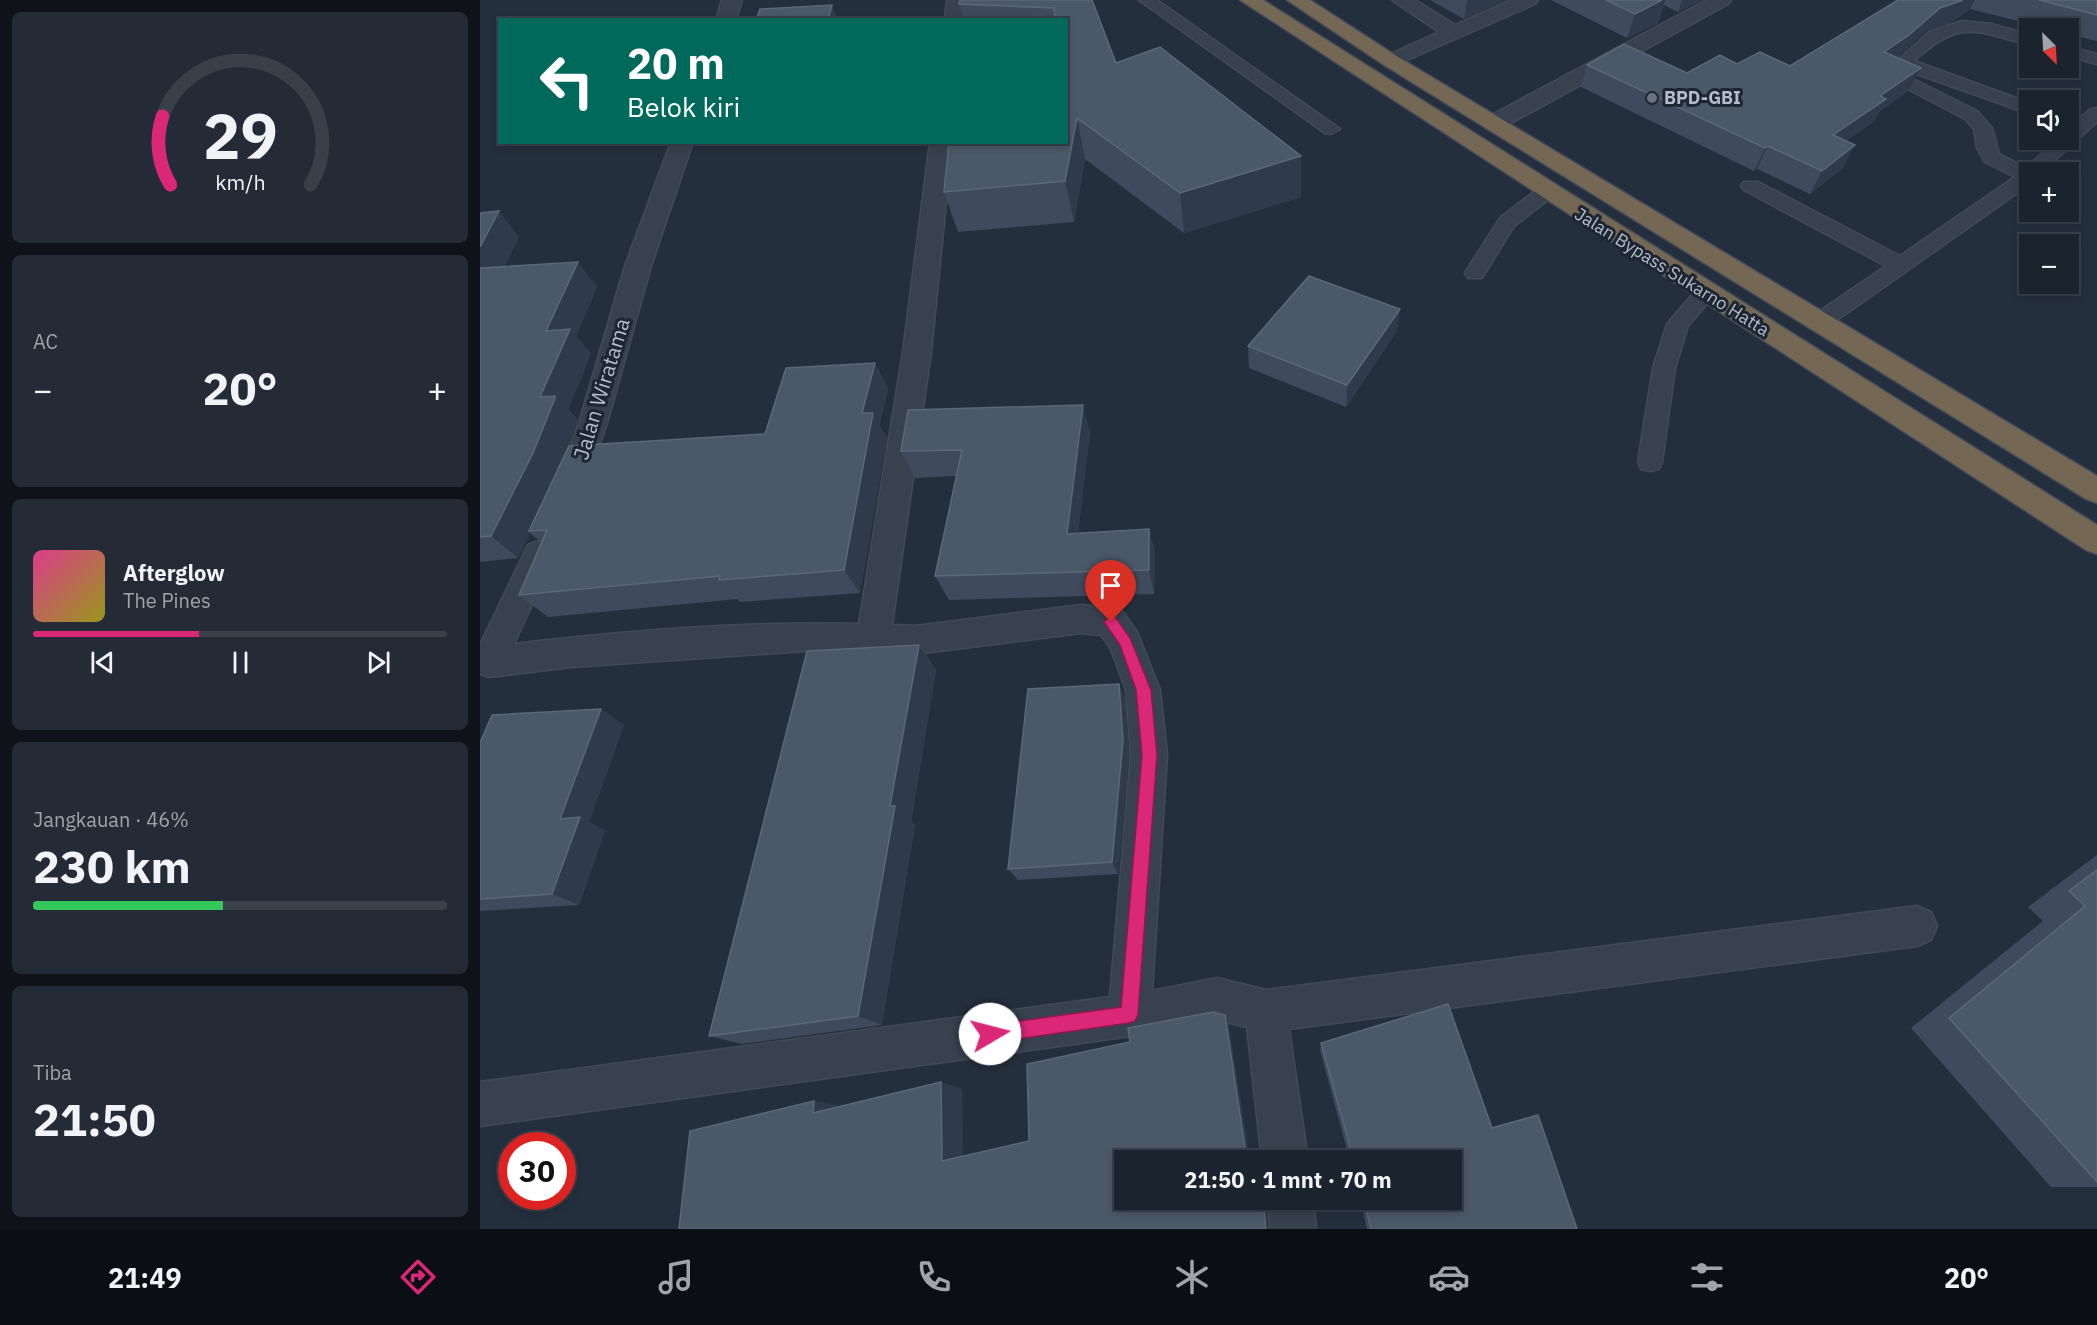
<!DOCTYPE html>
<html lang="id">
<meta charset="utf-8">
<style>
:root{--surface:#1b232e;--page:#242b36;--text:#f1f3f6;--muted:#a0a4aa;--line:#39404a;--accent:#db2777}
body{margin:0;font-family:"IBM Plex Sans",sans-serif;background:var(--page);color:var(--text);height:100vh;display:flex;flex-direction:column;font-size:22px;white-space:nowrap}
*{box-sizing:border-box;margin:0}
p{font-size:20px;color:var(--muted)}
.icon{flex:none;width:33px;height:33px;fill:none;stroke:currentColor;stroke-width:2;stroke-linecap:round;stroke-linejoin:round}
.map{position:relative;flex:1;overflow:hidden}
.sheet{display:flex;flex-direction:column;gap:12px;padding:12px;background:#0f1319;width:480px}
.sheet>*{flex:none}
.top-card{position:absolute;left:18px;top:18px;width:570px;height:126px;border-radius:0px;box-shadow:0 3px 9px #0003,0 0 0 2px var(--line);background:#00695c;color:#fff;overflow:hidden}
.needle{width:39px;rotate:156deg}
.buttons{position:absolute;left:1539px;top:18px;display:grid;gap:12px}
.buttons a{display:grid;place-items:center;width:60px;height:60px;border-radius:0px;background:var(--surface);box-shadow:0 3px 9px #0003,0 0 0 2px var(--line);font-size:30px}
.speed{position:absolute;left:18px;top:1132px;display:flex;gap:12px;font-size:30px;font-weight:700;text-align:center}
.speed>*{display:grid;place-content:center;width:78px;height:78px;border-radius:50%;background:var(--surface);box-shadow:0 3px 9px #0003,0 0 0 2px var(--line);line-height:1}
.speed .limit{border:9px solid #d22;background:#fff;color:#111}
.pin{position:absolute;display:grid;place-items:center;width:51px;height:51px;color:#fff;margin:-62px -26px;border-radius:50% 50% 50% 0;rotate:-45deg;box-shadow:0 0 6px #0007}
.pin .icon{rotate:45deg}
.me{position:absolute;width:66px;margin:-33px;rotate:82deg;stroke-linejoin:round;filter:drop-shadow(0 0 4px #0008)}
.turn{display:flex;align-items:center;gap:21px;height:126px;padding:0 30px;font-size:27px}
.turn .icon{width:78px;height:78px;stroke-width:2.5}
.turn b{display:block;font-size:42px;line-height:51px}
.big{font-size:45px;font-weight:700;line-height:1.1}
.sheet .card{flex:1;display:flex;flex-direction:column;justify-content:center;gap:9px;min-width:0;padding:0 21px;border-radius:9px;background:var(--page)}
.sheet .dial{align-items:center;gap:0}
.dial svg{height:156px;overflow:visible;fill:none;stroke:var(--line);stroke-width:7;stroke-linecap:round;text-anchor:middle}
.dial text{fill:var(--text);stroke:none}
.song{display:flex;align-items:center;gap:18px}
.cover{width:72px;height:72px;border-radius:9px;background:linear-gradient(135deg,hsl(330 70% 55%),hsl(60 70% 35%))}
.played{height:6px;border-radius:3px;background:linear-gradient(90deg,var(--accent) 40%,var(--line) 40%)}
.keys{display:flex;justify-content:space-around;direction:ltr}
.heat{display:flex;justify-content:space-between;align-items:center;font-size:33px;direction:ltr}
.charge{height:9px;border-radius:4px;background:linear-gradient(90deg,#34c759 46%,var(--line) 0)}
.trip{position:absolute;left:634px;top:1150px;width:348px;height:60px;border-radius:0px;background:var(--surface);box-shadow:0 3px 9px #0003,0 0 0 2px var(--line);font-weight:700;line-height:60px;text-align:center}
.menu{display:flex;height:96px;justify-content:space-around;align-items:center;background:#0b0e12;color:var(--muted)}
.menu .icon{width:42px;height:42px}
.menu .active{color:var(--accent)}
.menu b{font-size:27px;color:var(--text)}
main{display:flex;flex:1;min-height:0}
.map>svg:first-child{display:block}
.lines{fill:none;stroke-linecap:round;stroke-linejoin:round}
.lane-casing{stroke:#414a57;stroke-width:3}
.street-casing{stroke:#414a57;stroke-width:3}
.highway-casing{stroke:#434c59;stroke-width:3}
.lane{fill:#38414e;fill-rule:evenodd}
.street{fill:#38414e;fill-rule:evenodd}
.highway{fill:#746855;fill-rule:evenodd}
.wall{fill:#3f4b5c}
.shaded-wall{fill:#2f3b4b}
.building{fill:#4b5868;stroke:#5c6777;stroke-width:1.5}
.route{fill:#db2777;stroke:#8e194d;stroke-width:1.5}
.worship-dot{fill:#6b7280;stroke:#1d2633;stroke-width:2}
.labels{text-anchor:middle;stroke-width:6;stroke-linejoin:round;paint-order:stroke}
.far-poi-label{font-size:18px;font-weight:bold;fill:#b4bcc9;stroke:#1d2633;text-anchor:start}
.far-street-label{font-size:18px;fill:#b4bcc9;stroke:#1d2633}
.street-label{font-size:21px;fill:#b4bcc9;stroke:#1d2633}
</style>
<main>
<section class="sheet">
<div class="card dial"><svg viewBox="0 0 100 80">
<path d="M14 69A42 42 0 1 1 86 69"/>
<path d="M14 69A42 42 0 0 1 10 34" stroke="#db2777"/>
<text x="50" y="56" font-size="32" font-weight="700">29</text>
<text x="50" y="72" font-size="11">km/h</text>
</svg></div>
<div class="card"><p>AC</p>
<div class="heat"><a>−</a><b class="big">20°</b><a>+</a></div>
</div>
<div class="card">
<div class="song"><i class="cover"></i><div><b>Afterglow</b><p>The Pines</p></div></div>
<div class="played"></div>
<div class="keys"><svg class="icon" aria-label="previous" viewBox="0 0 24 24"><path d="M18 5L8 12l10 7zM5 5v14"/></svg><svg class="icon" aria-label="pause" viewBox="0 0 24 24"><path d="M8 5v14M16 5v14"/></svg><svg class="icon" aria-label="next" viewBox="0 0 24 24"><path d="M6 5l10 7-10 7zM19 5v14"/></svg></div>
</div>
<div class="card"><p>Jangkauan · 46%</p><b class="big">230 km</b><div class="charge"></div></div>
<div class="card"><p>Tiba</p><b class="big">21:50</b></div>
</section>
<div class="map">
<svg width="1617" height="1229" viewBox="0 0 1617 1229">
<rect width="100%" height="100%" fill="#242f3e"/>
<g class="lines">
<defs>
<g id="lane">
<polygon points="659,0 677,0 860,129 851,134 845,133"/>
<path d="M1482,21L1511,24L1550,35V45C1495,31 1480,18 1434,61L1550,103V114L1417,67L1415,63L1449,32Z"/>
<polygon points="1588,46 1617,54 1617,64 1588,56"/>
<polygon points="1417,71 1497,111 1512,128 1519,154 1546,168 1577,140 1588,140 1588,128 1611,109 1617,108 1617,122 1562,172 1550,172 1550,184 1347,327 1339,329 1331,327 1328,322 1331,317 1406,266 1264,190 1261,186 1264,182 1278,182 1420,256 1535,177 1505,162 1497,148 1494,129 1485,119 1411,80 1408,76"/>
<polygon points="1066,186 1073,188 1076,192 1073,196 1034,226 1002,278 988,278 985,273 1020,218 1059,188"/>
<polygon points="1225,286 1232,288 1236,293 1208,326 1195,368 1182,462 1179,469 1170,471 1161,469 1158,462 1173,368 1187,324 1218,288"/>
</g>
<g id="street">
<polygon points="242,0 262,0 256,20 236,20"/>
<polygon points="467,0 487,0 485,20 465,20"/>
<polygon points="912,0 935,0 975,25 1032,0 1058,0 1055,4 911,67 904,65 901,61 904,57 959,32"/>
<polygon points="1227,0 1251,0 1248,4 1022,128 1006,128 1003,123 1006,118"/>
<polygon points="191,142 213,142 171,266 127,423 105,486 101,494 90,498 79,494 75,486 99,423 145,266"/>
<path d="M450,142H472L451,352L412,625L436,626L601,605L631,608L643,612L657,632L680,690L687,755L672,991L737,978L786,990L1437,906L1451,912L1457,926L1451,940L1437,946L809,1029L828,1161H782L767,1027L737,1020L680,1032L0,1126V1082L630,997L651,755L646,690L631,649L621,635L601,633L436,654L325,651L91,667L9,677L0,674V645L48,545L59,541L70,545L75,554L34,644C145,631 267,621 379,624L423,352Z"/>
<polygon points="787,1200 833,1200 836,1229 790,1229"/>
</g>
<g id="highway">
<polygon points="760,0 783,0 1617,525 1617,554 1606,550"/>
<polygon points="807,0 830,0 918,57 1617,476 1617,503 1606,499 904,65"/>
</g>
</defs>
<use href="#lane" class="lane-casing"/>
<use href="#street" class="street-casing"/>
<use href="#highway" class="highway-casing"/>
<use href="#lane" class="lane"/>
<use href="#street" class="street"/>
<use href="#highway" class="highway"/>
</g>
<g class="wall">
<polygon points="612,0 636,63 821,156 821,197 704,233 605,159 594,222 478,232 464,192 586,142 586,20 484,20 479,4"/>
<polygon points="950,0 1026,0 984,19"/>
<polygon points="1071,0 1222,0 1198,12 1184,5 1178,23 1147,38"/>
<polygon points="1418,0 1617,0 1617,41 1588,34 1588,28 1567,28 1490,9 1470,23 1447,30 1417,58 1428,91 1400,111 1393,122 1366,141 1363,168 1330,194 1277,169 1274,171 1101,87 1107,65 1207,73 1257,64 1310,66"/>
<polygon points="0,213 39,237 24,267 117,287 96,336 111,354 88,409 98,420 84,456 285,434 395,363 408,389 399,425 407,438 380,593 260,602 257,599 68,617 39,595 61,542 50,533 38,558 0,562"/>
<polygon points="917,331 866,407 769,368 768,346"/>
<polygon points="610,432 598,533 669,529 675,554 674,594 469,600 455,576 476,476 435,478 421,451"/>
<polygon points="439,645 456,670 431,822 435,825 402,1025 262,1044 229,1036"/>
<polygon points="639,684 645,700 649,755 638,874 538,880 528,869"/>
<polygon points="121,709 144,725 109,822 125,831 99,905 0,911 0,743"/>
<polygon points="1617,855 1617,1187 1571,1187 1431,1028 1563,921 1548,907"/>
<polygon points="841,1043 1012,1128 1097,1229 887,1229 880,1200 972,1200 972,1161 870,1161 840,1050"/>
</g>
<g class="shaded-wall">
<polygon points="987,0 1026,0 984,19"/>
<polygon points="1182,0 1185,0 1178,23 1147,38 1155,14"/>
<polygon points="1202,0 1222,0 1198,12"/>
<polygon points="1483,0 1495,0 1490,9 1470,23 1447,30 1417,58 1404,52 1460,8"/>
<polygon points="352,5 358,20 348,20"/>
<polygon points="1441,68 1428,91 1400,111 1393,122 1341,158 1353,135 1400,96"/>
<polygon points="597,118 605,159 594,222 585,181"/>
<polygon points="1375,145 1363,168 1330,194 1342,171"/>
<polygon points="1288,146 1277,169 1274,171 1285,148"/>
<polygon points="821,156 821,197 704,233 700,193"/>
<polygon points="19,211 39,237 10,294 0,283 0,247"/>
<polygon points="98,262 117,287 96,336 111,354 88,409 98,420 97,422 77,476 49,531 50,533 38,558 11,536 60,397 66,331"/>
<polygon points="920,309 917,331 866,407 867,385"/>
<polygon points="395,363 408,389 399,425 407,438 380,593 364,570 382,413"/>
<polygon points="603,405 610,432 595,559 587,534"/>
<polygon points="669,529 675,554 674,594 669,570"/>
<polygon points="439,645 456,670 431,822 435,825 402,1025 378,1016 410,806"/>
<polygon points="639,684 645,700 649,755 638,874 632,862"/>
<polygon points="121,709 144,725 109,822 125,831 99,905 72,894 80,819"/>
<polygon points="745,1015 749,1025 770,1161 767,1161"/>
<polygon points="461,1082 482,1089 483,1163 462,1161"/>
<polygon points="334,1101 362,1106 333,1113"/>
<polygon points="785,1200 788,1229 786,1229 783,1201"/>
</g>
<g class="building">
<polygon points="480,0 612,0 636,63 680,47 821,156 700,193 597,118 585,181 464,192 469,142 586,142 586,20 575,20 574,8 479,4"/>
<polygon points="1126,0 1182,0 1155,14"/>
<polygon points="1418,0 1483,0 1460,8 1429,35 1404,52 1441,68 1400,96 1406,99 1353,135 1375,145 1342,171 1288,146 1285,148 1107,65 1144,44 1207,73 1240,55 1257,64 1280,52 1310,66"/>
<polygon points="1559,0 1617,0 1617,15"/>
<polygon points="352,5 348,20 276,20 280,9"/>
<polygon points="19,211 0,247 0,213"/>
<polygon points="98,262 66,331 90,329 60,397 75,396 75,398 53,453 11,536 0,537 0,268"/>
<polygon points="829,276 920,309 867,385 768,346"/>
<polygon points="395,363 382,413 393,413 364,570 239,580 240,576 39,595 67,530 49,531 89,446 285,434 306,368"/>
<polygon points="603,405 587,534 669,529 669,570 455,576 482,450 421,451 428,410"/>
<polygon points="439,645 410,806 415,806 378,1016 229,1036 327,651"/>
<polygon points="639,684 643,740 632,862 528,869 548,689"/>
<polygon points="121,709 80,819 100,817 72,894 0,899 0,743 12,715"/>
<polygon points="1617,870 1617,1182 1469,1018 1605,906 1589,891"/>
<polygon points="968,1004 1012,1128 1058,1115 1097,1229 891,1229 884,1200 972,1200 972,1161 874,1161 841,1043"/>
<polygon points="733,1012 745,1015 767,1161 645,1161 645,1200 785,1200 783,1201 786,1229 199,1229 210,1131 334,1101 333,1113 461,1082 462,1161 549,1141 547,1064 650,1042 648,1028"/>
</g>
<polygon class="route" points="631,616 636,618 650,638 671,690 677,755 658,1015 655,1021 649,1023 510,1043 504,1040 502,1034 504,1028 510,1025 641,1007 662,755 656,690 640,645 624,622"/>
<circle class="worship-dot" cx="1172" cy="98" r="6"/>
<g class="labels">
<g class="far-poi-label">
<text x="1184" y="104">BPD-GBI</text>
</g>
<g class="far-street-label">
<text transform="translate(1192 272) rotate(32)" y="6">Jalan Bypass Sukarno Hatta</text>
</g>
<g class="street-label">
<text transform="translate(122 389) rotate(-73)" y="7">Jalan Wiratama</text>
</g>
</g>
</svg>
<div class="buttons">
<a><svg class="needle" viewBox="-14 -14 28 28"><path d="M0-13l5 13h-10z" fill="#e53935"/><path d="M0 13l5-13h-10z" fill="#a0a4aa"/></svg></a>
<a><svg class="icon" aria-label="sound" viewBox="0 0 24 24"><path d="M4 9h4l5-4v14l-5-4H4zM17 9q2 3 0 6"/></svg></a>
<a>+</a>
<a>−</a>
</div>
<div class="speed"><div class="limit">30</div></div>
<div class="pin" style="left:631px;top:622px;background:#d93025"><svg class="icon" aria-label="arrive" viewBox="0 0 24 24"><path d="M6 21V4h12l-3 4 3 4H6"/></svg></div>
<svg class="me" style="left:510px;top:1034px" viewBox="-20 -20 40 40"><circle r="19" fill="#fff"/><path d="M0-13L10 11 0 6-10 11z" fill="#db2777"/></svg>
<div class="trip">21:50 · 1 mnt · 70 m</div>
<div class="top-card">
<div class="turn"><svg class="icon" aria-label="left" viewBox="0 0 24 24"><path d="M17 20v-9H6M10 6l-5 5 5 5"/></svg><div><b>20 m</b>Belok kiri</div></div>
</div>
</div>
</main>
<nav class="menu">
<b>21:49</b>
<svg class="icon active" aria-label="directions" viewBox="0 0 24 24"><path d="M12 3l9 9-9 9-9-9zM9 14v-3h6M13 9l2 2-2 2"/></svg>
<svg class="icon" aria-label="music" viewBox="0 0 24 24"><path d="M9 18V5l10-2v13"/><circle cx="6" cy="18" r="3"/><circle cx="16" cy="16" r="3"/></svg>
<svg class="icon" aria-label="phone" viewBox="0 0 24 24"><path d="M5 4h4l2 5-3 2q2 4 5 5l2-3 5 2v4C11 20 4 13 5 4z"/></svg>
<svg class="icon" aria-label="climate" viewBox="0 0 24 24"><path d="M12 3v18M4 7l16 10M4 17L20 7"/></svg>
<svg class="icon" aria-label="car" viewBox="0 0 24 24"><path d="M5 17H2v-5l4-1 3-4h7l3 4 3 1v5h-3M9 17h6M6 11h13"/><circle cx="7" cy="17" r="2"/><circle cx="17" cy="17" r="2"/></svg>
<svg class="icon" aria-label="filters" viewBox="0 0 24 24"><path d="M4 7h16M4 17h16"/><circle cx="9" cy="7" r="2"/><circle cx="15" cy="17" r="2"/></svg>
<b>20°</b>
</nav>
